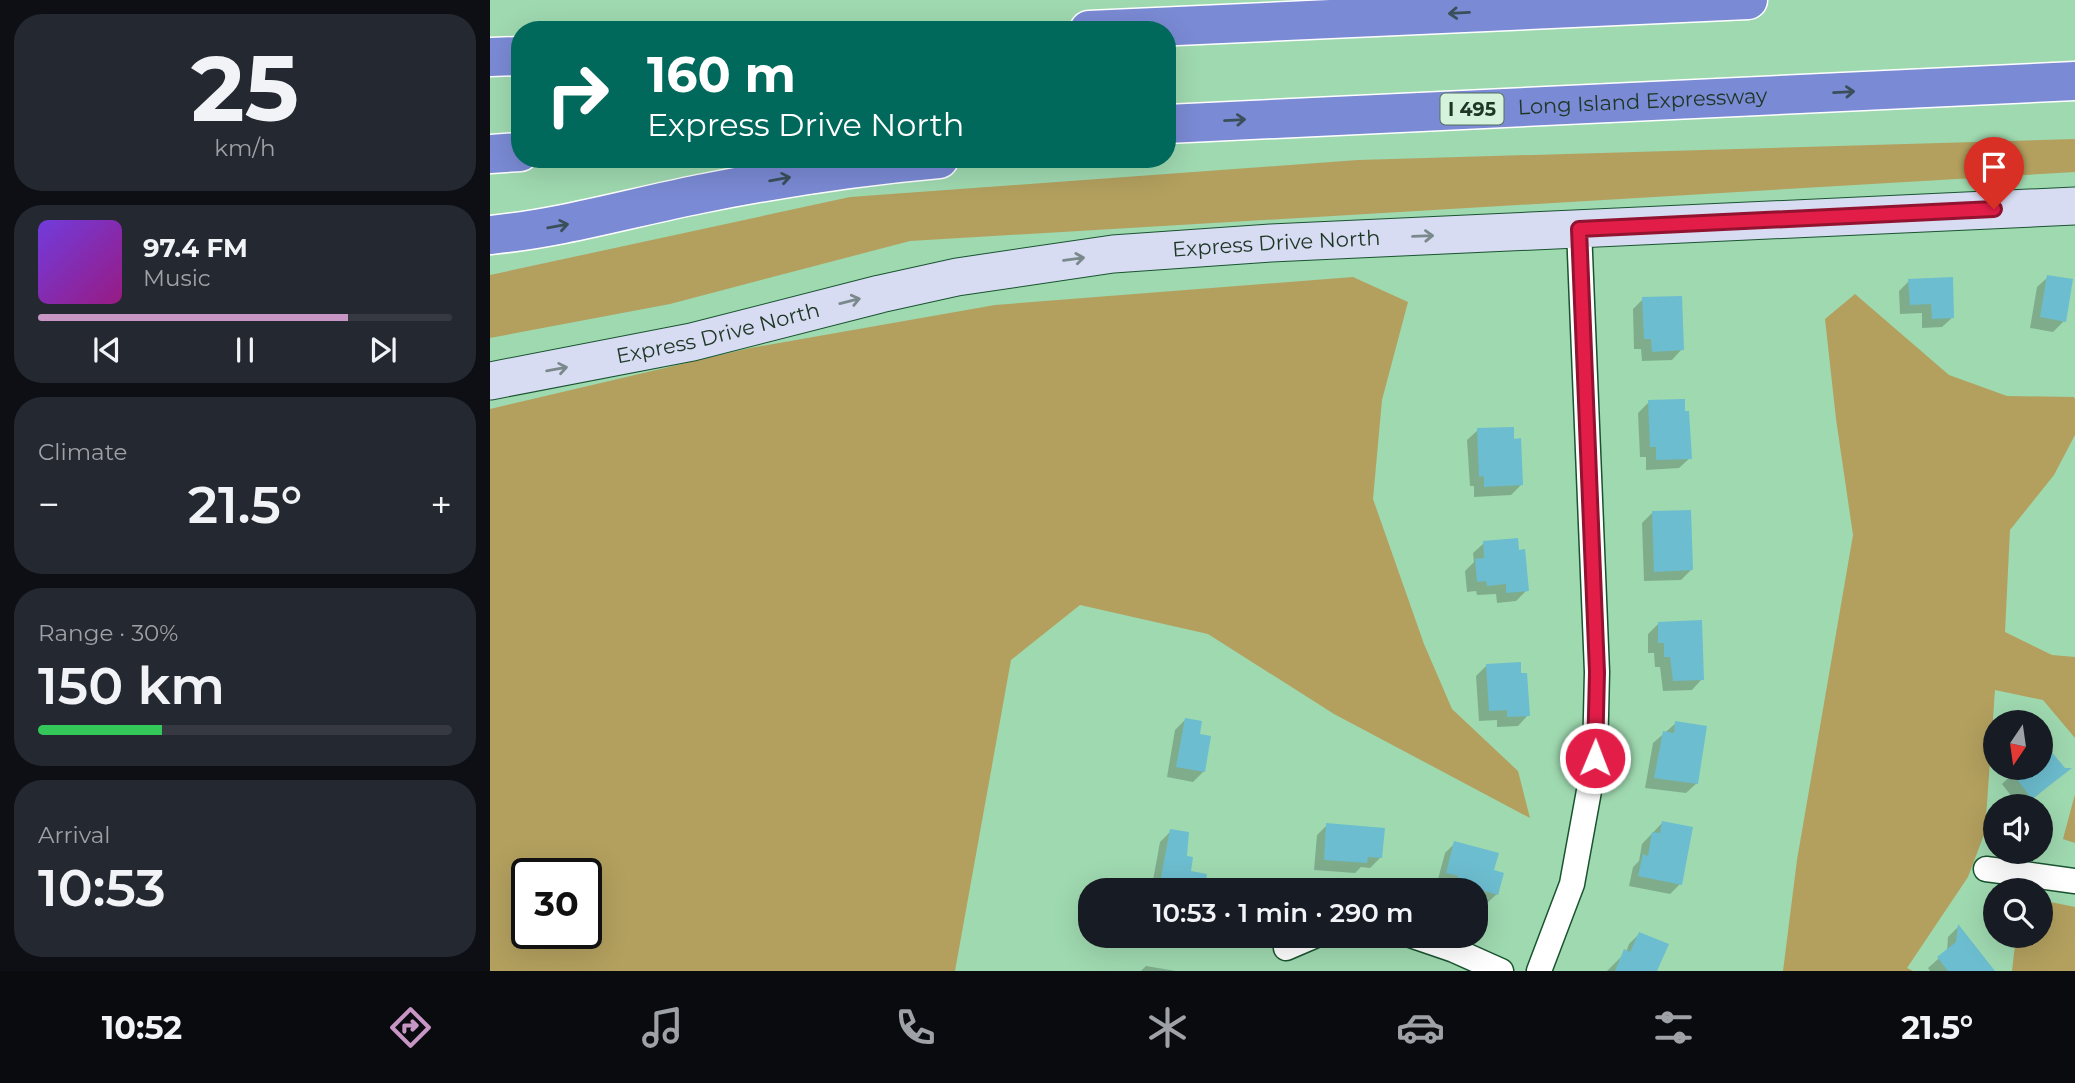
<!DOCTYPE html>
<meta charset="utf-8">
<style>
:root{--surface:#171b24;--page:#242831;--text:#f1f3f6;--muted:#9ea1a6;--line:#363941;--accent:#c796c4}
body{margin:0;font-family:Montserrat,sans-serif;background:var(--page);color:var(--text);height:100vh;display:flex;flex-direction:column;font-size:26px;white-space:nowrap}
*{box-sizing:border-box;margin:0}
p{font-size:23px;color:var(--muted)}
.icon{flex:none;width:38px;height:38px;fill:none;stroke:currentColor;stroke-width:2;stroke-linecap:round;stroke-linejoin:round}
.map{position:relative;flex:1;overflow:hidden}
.side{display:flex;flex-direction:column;gap:14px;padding:14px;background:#0d0f14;width:490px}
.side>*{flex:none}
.top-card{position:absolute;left:21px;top:21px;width:665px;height:147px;border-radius:28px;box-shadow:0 7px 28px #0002;background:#00695c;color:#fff;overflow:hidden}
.needle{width:46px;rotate:193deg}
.controls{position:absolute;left:1493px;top:710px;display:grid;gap:14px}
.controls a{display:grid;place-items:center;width:70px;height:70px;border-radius:50%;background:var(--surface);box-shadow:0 7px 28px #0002;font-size:35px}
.speed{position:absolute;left:21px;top:858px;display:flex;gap:14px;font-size:35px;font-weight:700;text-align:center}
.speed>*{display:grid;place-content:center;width:91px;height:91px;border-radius:50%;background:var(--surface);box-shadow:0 7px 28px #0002;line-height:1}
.speed .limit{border:4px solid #111;border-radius:10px;background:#fff;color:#111}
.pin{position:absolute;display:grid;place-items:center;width:60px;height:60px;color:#fff;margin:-72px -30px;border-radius:50% 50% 50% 0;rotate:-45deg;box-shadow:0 0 7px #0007}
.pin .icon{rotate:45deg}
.me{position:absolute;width:77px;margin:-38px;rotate:1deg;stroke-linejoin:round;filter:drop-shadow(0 0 5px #0008)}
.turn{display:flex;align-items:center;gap:24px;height:147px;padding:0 21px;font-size:32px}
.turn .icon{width:91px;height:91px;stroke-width:2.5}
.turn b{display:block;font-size:49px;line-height:60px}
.big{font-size:52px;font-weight:600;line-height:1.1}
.side .tile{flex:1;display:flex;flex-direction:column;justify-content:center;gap:10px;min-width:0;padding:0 24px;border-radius:28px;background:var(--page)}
.side .dial{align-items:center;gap:0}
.dial b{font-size:91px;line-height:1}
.song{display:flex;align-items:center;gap:21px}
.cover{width:84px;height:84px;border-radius:10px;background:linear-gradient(135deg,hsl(260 70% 55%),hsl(310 70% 35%))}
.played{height:7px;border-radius:4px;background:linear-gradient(90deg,var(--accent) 75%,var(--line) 75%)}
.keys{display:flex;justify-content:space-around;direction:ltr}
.heat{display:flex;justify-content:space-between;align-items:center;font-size:38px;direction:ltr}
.charge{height:10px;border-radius:5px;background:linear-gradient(90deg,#34c759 30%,var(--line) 0)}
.trip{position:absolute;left:588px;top:878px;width:410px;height:70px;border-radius:28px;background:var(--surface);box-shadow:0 7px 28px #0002;font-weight:600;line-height:70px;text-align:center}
.tab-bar{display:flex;height:112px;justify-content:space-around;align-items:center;background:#090b0e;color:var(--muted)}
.tab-bar .icon{width:49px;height:49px}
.tab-bar .on{color:var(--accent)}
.tab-bar b{font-size:32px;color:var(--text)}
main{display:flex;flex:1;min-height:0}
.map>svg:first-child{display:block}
.green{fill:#b3a05f;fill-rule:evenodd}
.shadow{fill:#0003}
.building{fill:#6cbdcf}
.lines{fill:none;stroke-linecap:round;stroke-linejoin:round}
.minor-casing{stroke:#1a5330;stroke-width:27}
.secondary-casing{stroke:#1a5330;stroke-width:39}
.motorway-casing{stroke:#fff;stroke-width:41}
.minor{stroke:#fff;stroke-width:24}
.secondary{stroke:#d7dcf2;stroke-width:37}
.motorway{stroke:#7a8ad4;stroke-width:38}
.oneway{stroke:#3a4f5a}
.oneway2{stroke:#7a898c}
.route-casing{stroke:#92132f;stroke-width:18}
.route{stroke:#e11d48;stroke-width:12}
.labels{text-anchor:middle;stroke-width:5;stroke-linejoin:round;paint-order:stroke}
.shield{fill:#d5f2dd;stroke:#556e5d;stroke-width:2}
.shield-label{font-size:19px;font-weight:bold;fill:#1e3626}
.street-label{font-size:21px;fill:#1e3626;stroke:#d5f2dd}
</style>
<main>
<section class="side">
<div class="tile dial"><b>25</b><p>km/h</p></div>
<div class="tile">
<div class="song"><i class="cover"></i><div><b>97.4 FM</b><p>Music</p></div></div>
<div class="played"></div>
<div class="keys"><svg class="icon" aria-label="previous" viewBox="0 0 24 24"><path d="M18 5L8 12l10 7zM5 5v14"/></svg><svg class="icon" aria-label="pause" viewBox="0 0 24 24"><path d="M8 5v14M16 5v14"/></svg><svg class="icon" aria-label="next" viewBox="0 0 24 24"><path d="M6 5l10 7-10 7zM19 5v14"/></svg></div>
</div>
<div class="tile"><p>Climate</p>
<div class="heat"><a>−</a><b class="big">21.5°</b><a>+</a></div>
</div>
<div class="tile"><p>Range · 30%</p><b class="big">150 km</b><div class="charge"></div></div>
<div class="tile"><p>Arrival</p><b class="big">10:53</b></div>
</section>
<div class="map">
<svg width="1585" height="971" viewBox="0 0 1585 971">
<rect width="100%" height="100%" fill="#9fd9b0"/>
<g class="green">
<polygon points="1585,139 1585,172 420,241 180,304 0,338 0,275 360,197 868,160"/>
<path d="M863,277L918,302L892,400L883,499L934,644L962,709L1028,771L1040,818L844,714L718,634L590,605L521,660L465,971H0V409L260,348L505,305ZM37,873H96V933H37Z"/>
<polygon points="1365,294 1459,375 1517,396 1584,397 1585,399 1585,435 1564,475 1520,530 1515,632 1562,655 1585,657 1585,738 1553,700 1505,690 1495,832 1478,877 1417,968 1423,971 1293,971 1307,860 1363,535 1346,419 1335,319"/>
<polygon points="1585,794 1585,843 1573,839"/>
<polygon points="1551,900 1585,907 1585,971 1522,971 1526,936 1550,936"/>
</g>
<g class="shadow">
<polygon points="1558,277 1574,321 1563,332 1540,328 1547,287"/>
<polygon points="1419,281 1463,317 1452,327 1432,328 1432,313 1410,314 1409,291"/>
<polygon points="1153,299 1192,349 1182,360 1152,361 1151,349 1144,349 1143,309"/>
<polygon points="1159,402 1200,458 1189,468 1156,470 1156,457 1150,457 1148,413"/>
<polygon points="988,430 1031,485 1021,495 984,497 984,486 980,486 977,440"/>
<polygon points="1162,513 1201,570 1191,580 1154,581 1152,523"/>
<polygon points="994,543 1037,590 1026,601 1007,603 1006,594 987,595 986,591 977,592 975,571 984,562 983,553"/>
<polygon points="1169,623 1212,679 1202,690 1173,691 1170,667 1165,667 1164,653 1158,653 1158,634"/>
<polygon points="997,665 1038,715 1028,726 1007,727 1007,720 989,721 986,676"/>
<polygon points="695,720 714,771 703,782 677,777 685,730"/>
<polygon points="1186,723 1207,783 1196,793 1155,788 1163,743"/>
<polygon points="1529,768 1575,772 1533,807 1530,807 1512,784"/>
<polygon points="1172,823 1190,884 1180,894 1139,886 1143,867 1149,861 1152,844"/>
<polygon points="837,825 891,857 880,868 871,867 865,873 824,870 827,835"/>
<polygon points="681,831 695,857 699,872 713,891 661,891 670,842"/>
<polygon points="965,843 1002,871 1007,894 996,904 985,901 985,891 958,891 959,886 947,883 955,853"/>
<polygon points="1468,927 1502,971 1440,971 1438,968 1457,951 1458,937"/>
<polygon points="1149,934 1166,971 1117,971 1136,952 1139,944"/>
<polygon points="656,966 686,971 651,971"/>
</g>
<g class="building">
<polygon points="1557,275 1583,279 1576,322 1550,317"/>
<polygon points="1463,277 1464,318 1442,319 1441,304 1420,305 1418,279"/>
<polygon points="1192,296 1194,350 1162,352 1161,339 1154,339 1152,297"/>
<polygon points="1195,399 1195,411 1199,411 1202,459 1166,460 1166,447 1160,447 1158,400"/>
<polygon points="1024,427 1024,439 1031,438 1033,485 994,487 994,476 989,477 987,428"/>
<polygon points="1201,510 1203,570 1164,572 1162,511"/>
<polygon points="1028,538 1029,550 1035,549 1039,591 1016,593 1016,584 997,586 996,581 987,582 985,559 994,558 993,541"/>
<polygon points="1212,620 1214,680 1183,681 1180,657 1174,657 1174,643 1168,643 1168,622"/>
<polygon points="1031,662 1031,673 1037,673 1040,716 1017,717 1017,710 999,711 996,664"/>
<polygon points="695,718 712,721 710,734 721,736 715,772 686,767"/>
<polygon points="1185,721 1217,726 1208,784 1164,778 1173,731 1184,733"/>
<polygon points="1550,738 1575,768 1582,768 1542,799 1518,768 1550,768"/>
<polygon points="1172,821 1203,827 1192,885 1148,876 1153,854 1158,856 1162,832 1170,833"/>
<polygon points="836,823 895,828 892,858 878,857 877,863 834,860"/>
<polygon points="680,829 699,832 697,856 703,857 701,871 717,874 714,891 682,891 669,888"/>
<polygon points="964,841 1009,853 1004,870 1014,873 1008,895 967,883 968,876 956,873"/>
<polygon points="1468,924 1505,971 1458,971 1447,957 1466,942"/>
<polygon points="1149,932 1179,944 1167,971 1125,971 1134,949 1140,952"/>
</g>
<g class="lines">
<defs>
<g id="minor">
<polyline points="1496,869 1585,881"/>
<polyline points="923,936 964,950 1011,971"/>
<polyline points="796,948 824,936"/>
<polyline points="1049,971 1082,884 1105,758 1107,672 1089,229"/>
</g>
<g id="secondary">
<path id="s1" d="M0,381L202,342L390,294L467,277L623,254L781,243L1585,206"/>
</g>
<g id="motorway">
<polyline points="599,30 1258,0"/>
<polyline points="0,57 30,56"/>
<path id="s2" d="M677,124L1585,81"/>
<polyline points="0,154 30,152"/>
<path d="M0,235C72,228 140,208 210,194C290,178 369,166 449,159"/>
</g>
</defs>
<use href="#minor" class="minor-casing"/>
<use href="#secondary" class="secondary-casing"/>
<use href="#motorway" class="motorway-casing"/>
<use href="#minor" class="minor"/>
<use href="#secondary" class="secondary"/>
<use href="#motorway" class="motorway"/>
</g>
<defs><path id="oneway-shaft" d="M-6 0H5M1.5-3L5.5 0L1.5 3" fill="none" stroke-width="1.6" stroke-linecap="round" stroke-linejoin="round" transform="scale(1.75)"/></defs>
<g class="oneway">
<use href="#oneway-shaft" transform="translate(969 13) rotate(177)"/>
<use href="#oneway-shaft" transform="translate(1354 92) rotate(-3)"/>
<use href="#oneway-shaft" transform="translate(745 120) rotate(-3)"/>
<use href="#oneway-shaft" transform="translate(290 179) rotate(-10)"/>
<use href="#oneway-shaft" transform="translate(68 226) rotate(-10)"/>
</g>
<g class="oneway2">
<use href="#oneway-shaft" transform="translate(933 236) rotate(-2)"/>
<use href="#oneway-shaft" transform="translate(584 259) rotate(-8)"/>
<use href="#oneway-shaft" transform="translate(360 301) rotate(-14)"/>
<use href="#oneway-shaft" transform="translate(67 369) rotate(-10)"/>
</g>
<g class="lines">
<defs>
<polyline id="route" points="1105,758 1107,672 1089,229 1504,209"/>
</defs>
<use href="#route" class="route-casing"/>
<use href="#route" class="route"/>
</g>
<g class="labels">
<rect class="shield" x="950.5" y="93.5" width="63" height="31" rx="5"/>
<g class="shield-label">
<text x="982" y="116">I 495</text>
</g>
<g class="street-label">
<text dy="7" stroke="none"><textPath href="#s2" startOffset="476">Long Island Expressway</textPath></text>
<text dy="7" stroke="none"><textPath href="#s1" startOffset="800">Express Drive North</textPath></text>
<text dy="7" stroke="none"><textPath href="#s1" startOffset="233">Express Drive North</textPath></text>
</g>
</g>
</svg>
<div class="controls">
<a><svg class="needle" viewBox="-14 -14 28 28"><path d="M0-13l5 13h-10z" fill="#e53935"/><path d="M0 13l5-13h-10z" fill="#9ea1a6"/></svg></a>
<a><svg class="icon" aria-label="sound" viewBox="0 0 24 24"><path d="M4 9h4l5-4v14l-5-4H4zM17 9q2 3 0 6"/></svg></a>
<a><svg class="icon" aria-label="search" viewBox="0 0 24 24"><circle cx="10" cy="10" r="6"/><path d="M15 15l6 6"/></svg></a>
</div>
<div class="speed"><div class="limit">30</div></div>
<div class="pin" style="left:1504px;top:209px;background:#d93025"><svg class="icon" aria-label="arrive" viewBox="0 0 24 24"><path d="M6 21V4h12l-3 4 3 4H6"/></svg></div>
<svg class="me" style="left:1105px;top:758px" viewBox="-20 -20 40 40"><circle r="17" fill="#e11d48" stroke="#fff" stroke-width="3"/><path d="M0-11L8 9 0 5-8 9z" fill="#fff"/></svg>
<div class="trip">10:53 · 1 min · 290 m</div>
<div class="top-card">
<div class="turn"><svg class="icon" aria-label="right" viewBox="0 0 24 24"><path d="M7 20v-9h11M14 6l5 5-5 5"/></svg><div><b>160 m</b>Express Drive North</div></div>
</div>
</div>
</main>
<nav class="tab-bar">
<b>10:52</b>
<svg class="icon on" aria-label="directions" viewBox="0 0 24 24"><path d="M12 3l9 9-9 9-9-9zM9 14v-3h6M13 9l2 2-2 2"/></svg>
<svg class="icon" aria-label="music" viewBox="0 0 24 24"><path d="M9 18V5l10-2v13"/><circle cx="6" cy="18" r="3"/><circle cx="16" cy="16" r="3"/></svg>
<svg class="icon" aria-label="phone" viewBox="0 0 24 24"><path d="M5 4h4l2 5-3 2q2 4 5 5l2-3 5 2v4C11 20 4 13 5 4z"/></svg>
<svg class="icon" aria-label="climate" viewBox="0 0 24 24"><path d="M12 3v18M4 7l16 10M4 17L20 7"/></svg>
<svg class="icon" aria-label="car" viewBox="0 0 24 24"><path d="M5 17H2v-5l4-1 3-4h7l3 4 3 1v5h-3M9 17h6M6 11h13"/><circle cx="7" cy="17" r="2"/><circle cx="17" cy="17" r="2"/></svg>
<svg class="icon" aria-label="filters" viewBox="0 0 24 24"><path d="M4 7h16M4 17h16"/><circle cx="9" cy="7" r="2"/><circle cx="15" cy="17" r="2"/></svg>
<b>21.5°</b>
</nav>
